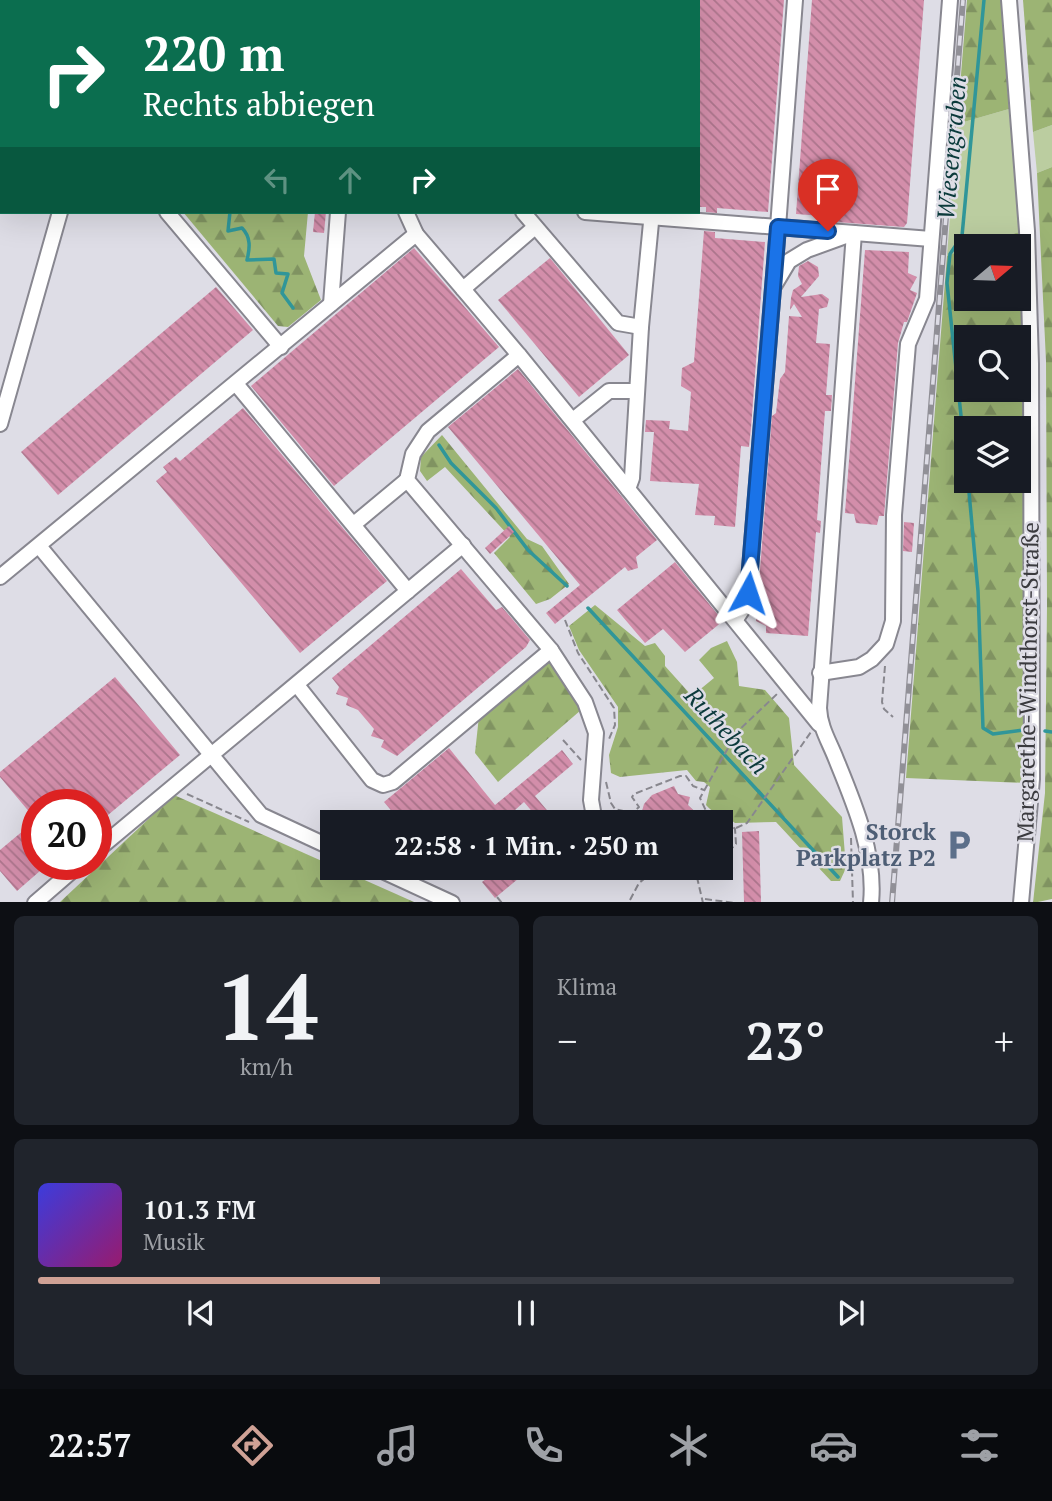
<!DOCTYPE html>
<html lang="de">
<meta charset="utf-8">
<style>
:root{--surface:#171b24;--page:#20242c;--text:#f1f3f6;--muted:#9ea1a6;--line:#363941;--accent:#cfa195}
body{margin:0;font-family:"PT Serif",serif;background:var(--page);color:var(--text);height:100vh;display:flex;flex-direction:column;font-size:26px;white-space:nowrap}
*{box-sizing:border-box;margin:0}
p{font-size:23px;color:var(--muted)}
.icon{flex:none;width:38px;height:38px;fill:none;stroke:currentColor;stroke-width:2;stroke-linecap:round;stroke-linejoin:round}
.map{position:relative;height:902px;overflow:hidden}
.side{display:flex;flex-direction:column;gap:14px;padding:14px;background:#0d0f14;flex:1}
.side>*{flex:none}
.banner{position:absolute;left:0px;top:0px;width:700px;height:214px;box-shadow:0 7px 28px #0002;background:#0b6e4f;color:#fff;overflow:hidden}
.needle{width:46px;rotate:71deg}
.tools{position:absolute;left:954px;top:234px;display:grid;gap:14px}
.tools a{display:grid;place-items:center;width:77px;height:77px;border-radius:0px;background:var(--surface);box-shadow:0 7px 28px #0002;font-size:35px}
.speed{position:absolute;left:21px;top:789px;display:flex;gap:14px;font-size:35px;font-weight:700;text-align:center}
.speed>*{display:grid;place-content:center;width:91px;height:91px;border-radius:50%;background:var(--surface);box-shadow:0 7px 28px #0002;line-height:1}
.speed .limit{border:10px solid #d22;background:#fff;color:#111}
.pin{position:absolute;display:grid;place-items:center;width:60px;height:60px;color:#fff;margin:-72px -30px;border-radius:50% 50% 50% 0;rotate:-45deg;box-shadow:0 0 7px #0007}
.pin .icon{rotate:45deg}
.me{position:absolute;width:77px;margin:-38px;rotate:5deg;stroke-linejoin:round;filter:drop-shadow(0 0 5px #0008)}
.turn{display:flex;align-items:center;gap:24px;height:147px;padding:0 28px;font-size:32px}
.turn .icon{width:91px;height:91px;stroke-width:2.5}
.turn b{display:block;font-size:49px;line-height:60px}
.lanes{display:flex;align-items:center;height:66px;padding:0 28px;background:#0003;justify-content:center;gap:35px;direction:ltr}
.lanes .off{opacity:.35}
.big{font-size:52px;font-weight:600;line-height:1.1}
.side .card{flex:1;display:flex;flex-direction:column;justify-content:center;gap:10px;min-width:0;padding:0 24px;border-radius:10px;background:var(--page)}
.side .dial{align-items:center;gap:0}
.dial b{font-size:91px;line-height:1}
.song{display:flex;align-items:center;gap:21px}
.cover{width:84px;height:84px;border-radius:10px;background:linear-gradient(135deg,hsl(240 70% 55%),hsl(320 70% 35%))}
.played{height:7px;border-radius:4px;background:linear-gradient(90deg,var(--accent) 35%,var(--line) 35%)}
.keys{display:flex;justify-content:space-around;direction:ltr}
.heat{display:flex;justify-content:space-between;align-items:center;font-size:38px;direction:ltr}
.side .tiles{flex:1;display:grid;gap:14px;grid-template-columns:1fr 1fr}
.card:last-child{grid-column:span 2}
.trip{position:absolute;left:320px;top:810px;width:413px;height:70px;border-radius:0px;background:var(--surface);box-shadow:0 7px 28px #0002;font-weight:600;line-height:70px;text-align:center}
.tab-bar{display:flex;height:112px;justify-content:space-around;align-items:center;background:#090b0e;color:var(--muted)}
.tab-bar .icon{width:49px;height:49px}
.tab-bar .on{color:var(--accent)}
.tab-bar b{font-size:32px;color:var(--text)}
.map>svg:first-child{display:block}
.green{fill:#bbcda0}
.forest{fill:url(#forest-firs);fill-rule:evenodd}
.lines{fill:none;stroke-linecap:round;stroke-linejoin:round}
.stream{stroke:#309699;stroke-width:3.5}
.building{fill:url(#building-back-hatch)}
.minor-casing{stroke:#888790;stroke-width:18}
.highway-casing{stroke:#888790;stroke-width:24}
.path{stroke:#88878e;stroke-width:2;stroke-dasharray:7 3.5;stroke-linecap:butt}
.minor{stroke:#fff;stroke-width:14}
.highway{stroke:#fff;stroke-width:21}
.rail-casing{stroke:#919097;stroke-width:6}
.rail{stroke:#dedde6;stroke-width:3.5;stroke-dasharray:10;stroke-linecap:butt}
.route-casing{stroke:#114b97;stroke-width:18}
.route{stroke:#1a73e8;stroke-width:12}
.labels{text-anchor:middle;stroke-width:5;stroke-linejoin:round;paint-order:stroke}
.street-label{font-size:23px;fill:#3a3a3e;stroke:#dedde6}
.service-label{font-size:23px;font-weight:bold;fill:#4e5e75;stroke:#dedde6;text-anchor:end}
.water-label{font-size:24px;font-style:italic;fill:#0b3a3b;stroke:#dedde6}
</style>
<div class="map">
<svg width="1052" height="903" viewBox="0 0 1052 903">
<defs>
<pattern id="forest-firs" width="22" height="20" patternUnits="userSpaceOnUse" patternTransform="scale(1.75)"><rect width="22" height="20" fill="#9cb474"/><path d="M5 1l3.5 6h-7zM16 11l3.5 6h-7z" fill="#809361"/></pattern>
<pattern id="building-back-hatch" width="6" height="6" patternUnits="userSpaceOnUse" patternTransform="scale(1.75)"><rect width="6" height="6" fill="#d38eaa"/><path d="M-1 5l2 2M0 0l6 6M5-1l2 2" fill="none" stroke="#ac758c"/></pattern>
</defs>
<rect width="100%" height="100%" fill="#dedde6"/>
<g class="green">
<polygon points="1009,109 1019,232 947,256 957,124"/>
<polygon points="1052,125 1052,167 1037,173 1033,132"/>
</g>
<g class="forest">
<polygon points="967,0 1001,0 1009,109 957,124"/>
<polygon points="1023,0 1052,0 1052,125 1033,132"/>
<polygon points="1052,167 1052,899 1033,903 1045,793 1047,605 1046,361 1037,173"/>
<polygon points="183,212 308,212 304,256 321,300 288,327 278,326"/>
<path d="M1019,232L1024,362L1027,783L906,778L947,256L966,249V299H1018V247H973ZM966,338H1018V390H966ZM966,429H1018V481H966Z"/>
<polygon points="442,435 527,539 542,546 569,584 550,599 536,604 494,553 510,537 445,467 427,481 420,471 421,457"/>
<path d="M595,605L645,646L655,643L665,656V666L692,696L714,678L699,660L711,648L727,641L737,662L739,686L765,690L789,718L794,765L842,817L846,868L840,881H831L776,822L735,823C725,815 714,815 706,805L710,787L704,782L696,781L687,770L620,777L611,773L609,755L618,727V707L579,650L569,626Z"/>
<polygon points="549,661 581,710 498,782 475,753 479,716"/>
<polygon points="174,795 414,902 59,903"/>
</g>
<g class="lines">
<g class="stream">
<path d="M230,212L228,231L242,228C251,237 250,248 247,260L274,259L276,273L288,274L282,293L293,308"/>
<polyline points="439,445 451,463 496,508 528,550 567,586"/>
<polyline points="966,463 947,283 950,254 962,236 984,0"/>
<polyline points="968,481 978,591 983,728 993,734 1023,730"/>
<polyline points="588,608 838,877"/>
<polyline points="1045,731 1052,732"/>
</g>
</g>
<g class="building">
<polygon points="698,0 784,0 768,212 717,208 717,213 706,212 706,207 698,207"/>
<polygon points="812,0 924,0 907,223 904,227 823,221 822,216 796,214"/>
<polygon points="315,212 326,212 324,233 313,232"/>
<polygon points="704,231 715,232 715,238 765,242 751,428 749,447 741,446 735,527 714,525 715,516 695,515 699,484 650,481 654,432 645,432 646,420 670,421 669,429 688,431 691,392 681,386 682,368 694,362"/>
<polygon points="414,248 499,347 334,486 251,386"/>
<polygon points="865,250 909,252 908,273 917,277 910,290 917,293 907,322 904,322 898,343 884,516 879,516 877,525 856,523 854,514 845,513"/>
<polygon points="550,258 629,355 579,397 498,300"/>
<polygon points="808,261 818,267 819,276 801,297 822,294 829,299 827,307 819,309 816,343 830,344 826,395 832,395 831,411 825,411 817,520 821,521 820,533 816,532 808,636 766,633 766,626 756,621 772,416 776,413 780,379 785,372 789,316 802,317 794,304 790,310 791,298 793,290 802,284 798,276 799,266"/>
<polygon points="216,287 253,330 58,495 21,452"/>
<polygon points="518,369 657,540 636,557 638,568 628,571 625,567 555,624 546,613 580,585 448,427"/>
<polygon points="243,408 387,581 300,653 156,481 167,472 163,467 176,457 180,461"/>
<polygon points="904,522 914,523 912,552 903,551"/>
<polygon points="509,526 514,532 490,554 485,548"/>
<polygon points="675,562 723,621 685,652 663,629 645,643 617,610"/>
<polygon points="461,569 496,610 502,607 530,640 526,647 397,756 381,747 384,740 371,736 374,729 358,710 346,705 348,698 336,694 339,687 332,678"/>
<polygon points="115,677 180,755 96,825 96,805 37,805 37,864 48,864 17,891 0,871 0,850 36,820 0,777 0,772"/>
<polygon points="449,748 495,805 562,750 573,764 535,796 557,822 541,822 524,802 506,818 510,822 454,822 450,818 445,822 401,822 384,802"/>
<polygon points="674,786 678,794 690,797 688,805 706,822 639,822 644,804 652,795"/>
<polygon points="759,831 761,902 744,902 742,832"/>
<polygon points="500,868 531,868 495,898 482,882"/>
</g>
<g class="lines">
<defs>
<g id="minor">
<polyline points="795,0 778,227 931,239"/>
<polyline points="1009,0 1027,231 1031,364 1032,779 1021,903"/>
<polyline points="116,2 116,0"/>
<polyline points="355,2 355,0"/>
<polyline points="537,2 537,0"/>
<polyline points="668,2 668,0"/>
<polyline points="167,212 281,347"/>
<polyline points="406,212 416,234 463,289"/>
<polyline points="523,212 618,323 641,327 652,212"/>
<polyline points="585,212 778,227 748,593 746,604 736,619"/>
<path d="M774,286L789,261L807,250L854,233L819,708C820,728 829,741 836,759C854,803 876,854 871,903"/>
<polyline points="331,304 338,212"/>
<polyline points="519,355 463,289 535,227"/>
<polyline points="237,385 408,591"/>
<polyline points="573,420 609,391 636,391"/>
<polyline points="0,424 60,212"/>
<polyline points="628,489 632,478 641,327"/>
<polyline points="354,524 407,480"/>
<polyline points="39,546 261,815 332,848"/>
<polyline points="0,577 416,234"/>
<polyline points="820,673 859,667 872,659 886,644 893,621 894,515 908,344 927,299 950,0"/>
<polyline points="297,685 372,780 383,785 393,782 551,650"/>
<polyline points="595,822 591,800 596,733 585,702 551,650 407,480 413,454 428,431 519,355 819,724"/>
<polyline points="96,851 463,545"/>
<polyline points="376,868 452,903"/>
<polyline points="594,868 600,868"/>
<polyline points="35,903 80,864"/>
</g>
<g id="highway">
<polyline points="26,2 27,0"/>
<polyline points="46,2 46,0"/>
<polyline points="0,108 2,100"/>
<polyline points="0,183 2,177"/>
</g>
</defs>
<use href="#minor" class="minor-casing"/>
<use href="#highway" class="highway-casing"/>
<g class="path">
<polyline points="565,620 578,653 614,708 615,725 609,739"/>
<polyline points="885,666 882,702 884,709 893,717"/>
<polyline points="563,740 581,760"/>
<polyline points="606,782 611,803 615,809 632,813 639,807 632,797 634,794 680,776 686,776 693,786 704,790"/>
<polyline points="187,794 249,822"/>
<polyline points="736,828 747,823 811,732"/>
<polyline points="851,838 853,903"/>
<polyline points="721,859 736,844 735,829 725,818 707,813 700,798 737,732 777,694"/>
<polyline points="350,868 364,874"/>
<polyline points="623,868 632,876 643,878"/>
<polyline points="700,868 696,873 703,903"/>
<polyline points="497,897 502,903"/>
<polyline points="705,899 735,903"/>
<polyline points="630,900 639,883 657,868"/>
</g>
<use href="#minor" class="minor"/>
<use href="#highway" class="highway"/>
<defs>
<polyline id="rail" points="892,903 963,0"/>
</defs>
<use href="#rail" class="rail-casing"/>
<use href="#rail" class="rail"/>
</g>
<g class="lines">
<defs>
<polyline id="route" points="748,593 778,227 828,231"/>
</defs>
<use href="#route" class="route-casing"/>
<use href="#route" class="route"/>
</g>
<defs>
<symbol id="parking-bare" viewBox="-9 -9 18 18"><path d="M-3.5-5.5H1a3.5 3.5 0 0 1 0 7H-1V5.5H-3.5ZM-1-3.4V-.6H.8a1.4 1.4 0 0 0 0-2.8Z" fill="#5c6f8a" stroke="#dedde6" stroke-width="2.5" paint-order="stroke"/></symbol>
</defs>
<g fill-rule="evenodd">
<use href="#parking-bare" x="937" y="823" width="44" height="44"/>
</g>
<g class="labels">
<g class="street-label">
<text transform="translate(1028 682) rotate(-89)" y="8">Margarethe-Windthorst-Straße</text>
</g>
<g class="service-label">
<text x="936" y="840">Storck<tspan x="936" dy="26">Parkplatz P2</tspan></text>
</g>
<g class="water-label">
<text transform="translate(952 148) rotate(-85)" y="8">Wiesengraben</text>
<text transform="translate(726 731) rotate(47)" y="8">Ruthebach</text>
</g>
</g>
</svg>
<div class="tools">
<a><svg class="needle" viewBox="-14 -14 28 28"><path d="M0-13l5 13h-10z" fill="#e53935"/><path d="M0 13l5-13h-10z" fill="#9ea1a6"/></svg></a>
<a><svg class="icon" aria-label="search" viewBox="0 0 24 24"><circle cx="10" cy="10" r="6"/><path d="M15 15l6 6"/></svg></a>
<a><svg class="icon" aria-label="layers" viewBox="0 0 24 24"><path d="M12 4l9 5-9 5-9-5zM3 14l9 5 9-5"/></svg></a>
</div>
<div class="speed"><div class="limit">20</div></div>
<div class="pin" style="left:828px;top:231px;background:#d93025"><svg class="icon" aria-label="arrive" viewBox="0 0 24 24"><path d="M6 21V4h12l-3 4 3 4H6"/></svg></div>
<svg class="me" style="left:748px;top:593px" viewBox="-20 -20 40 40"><path d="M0-17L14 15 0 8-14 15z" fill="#1a73e8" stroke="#fff" stroke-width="4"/></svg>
<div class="trip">22:58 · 1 Min. · 250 m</div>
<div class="banner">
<div class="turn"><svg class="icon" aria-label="right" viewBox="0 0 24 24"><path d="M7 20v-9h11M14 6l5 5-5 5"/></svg><div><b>220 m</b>Rechts abbiegen</div></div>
<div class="lanes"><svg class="icon off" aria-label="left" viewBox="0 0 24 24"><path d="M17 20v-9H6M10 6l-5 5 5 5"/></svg><svg class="icon off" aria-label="ahead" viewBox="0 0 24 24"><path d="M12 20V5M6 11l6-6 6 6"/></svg><svg class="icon" aria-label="right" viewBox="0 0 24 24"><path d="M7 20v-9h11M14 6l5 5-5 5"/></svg></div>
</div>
</div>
<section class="side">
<div class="tiles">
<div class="card dial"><b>14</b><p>km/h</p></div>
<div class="card"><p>Klima</p>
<div class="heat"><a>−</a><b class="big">23°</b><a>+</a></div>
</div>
<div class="card">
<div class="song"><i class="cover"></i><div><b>101.3 FM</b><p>Musik</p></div></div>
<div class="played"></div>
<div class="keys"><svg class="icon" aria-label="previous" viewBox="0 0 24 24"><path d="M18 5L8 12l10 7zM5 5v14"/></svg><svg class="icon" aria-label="pause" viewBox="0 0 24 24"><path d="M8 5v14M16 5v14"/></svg><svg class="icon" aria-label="next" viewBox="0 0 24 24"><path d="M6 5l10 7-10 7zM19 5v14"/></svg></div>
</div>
</div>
</section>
<nav class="tab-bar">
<b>22:57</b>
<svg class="icon on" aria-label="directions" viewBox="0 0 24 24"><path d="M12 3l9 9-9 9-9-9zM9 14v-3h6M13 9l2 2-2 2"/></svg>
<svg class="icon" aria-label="music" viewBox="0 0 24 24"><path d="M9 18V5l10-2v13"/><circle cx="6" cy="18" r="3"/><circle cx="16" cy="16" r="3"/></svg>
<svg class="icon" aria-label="phone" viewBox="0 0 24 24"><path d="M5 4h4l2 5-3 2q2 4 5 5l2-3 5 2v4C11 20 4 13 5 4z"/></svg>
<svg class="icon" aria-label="climate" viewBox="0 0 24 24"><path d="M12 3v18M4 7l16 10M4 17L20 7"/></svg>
<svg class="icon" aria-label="car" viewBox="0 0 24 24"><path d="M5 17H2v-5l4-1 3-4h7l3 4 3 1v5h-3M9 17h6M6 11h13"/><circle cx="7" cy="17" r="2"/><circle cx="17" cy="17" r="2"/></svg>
<svg class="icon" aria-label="filters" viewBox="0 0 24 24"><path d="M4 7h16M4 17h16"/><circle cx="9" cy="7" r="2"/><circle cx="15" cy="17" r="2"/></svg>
</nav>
